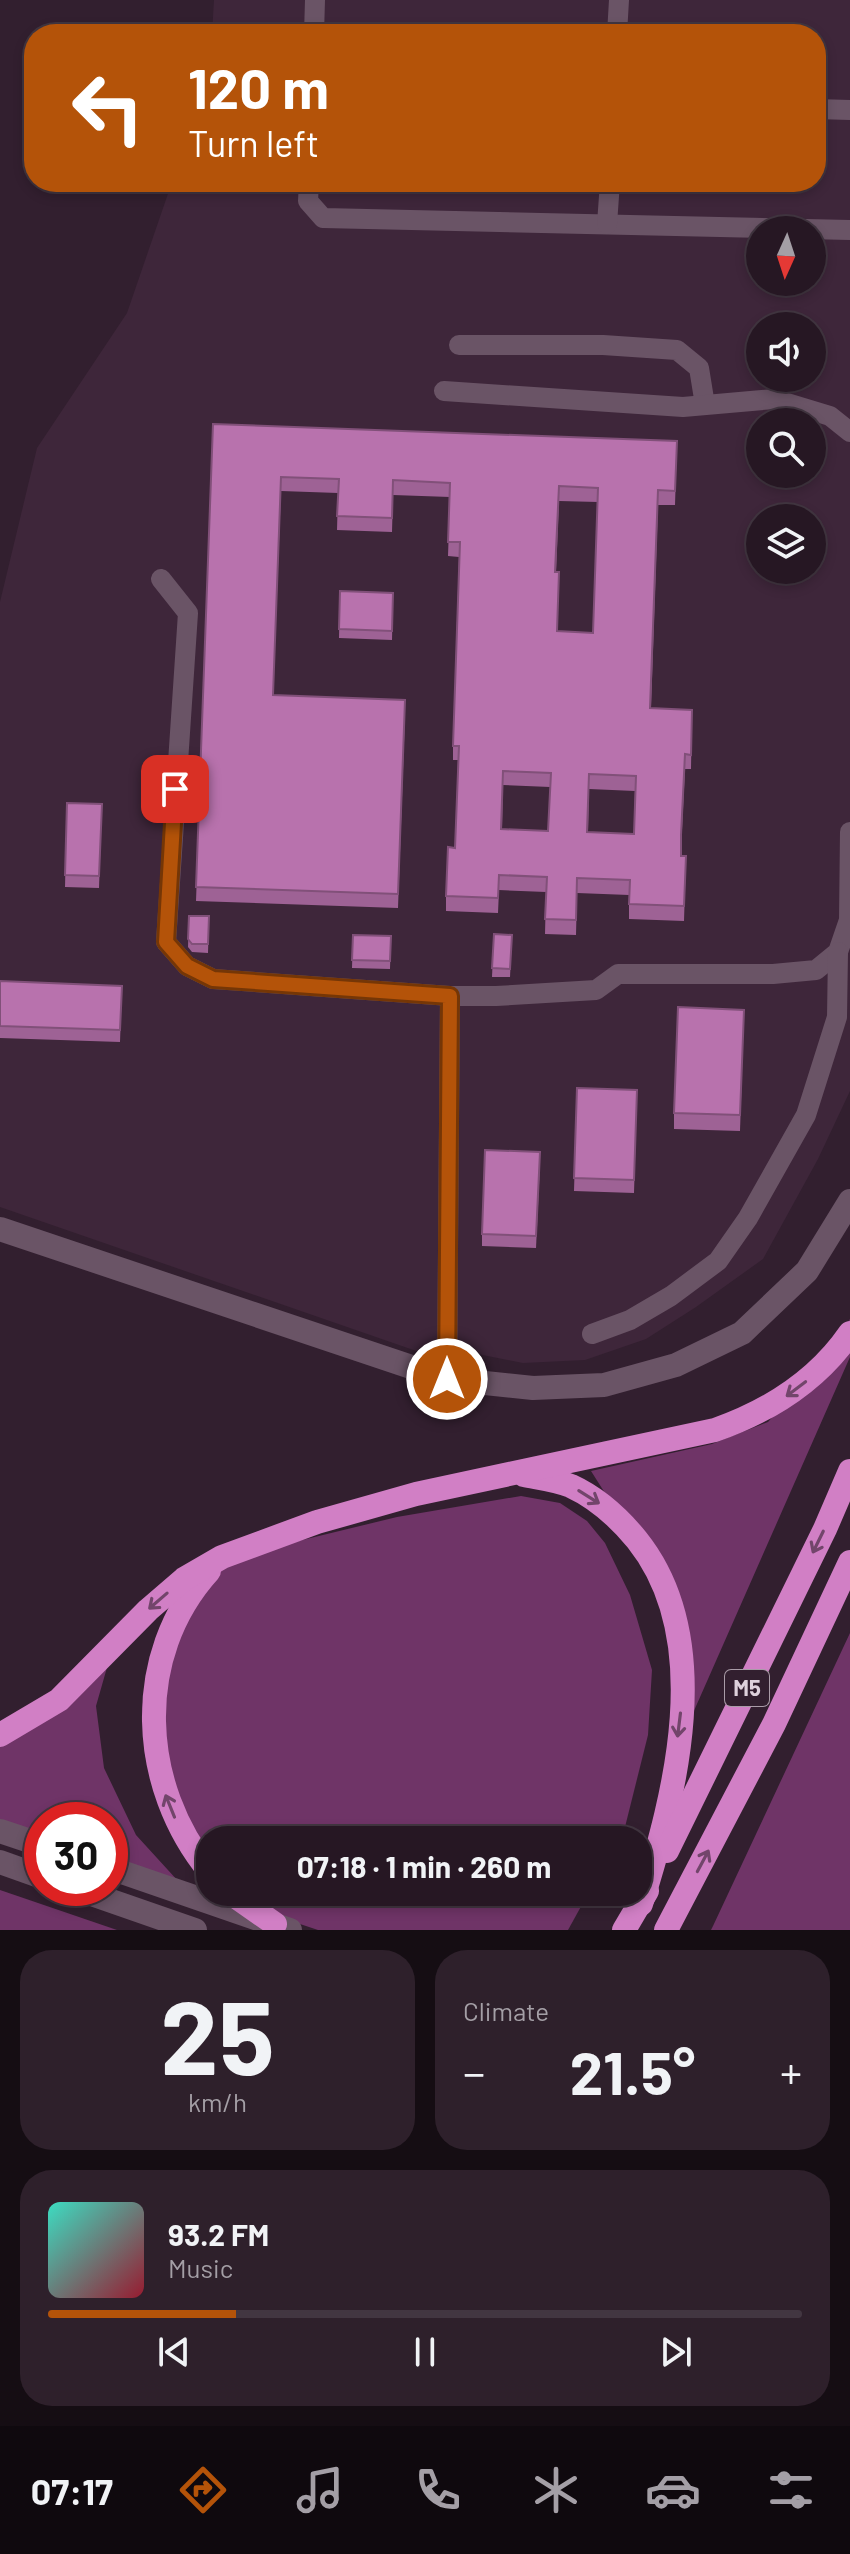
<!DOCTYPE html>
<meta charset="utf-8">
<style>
:root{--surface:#261723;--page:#2e202b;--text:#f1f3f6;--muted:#a49fa6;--line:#423641;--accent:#b45309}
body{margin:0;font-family:Barlow,sans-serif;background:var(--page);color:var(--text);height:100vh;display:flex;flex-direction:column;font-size:30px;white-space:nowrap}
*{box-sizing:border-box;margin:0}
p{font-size:26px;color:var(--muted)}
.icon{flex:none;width:44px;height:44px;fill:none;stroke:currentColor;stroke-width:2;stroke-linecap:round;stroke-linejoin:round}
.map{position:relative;height:1930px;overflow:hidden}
.sheet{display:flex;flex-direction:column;gap:20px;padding:20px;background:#150d13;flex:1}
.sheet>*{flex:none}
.top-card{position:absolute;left:24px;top:24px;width:802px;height:168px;border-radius:32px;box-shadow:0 4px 12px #0003,0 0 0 2px var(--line);background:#b45309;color:#fff;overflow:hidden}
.needle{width:52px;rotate:183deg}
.buttons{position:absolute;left:746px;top:216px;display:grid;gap:16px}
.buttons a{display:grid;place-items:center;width:80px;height:80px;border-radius:50%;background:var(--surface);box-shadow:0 4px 12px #0003,0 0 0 2px var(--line);font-size:40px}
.speed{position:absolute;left:24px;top:1802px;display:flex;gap:16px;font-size:40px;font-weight:700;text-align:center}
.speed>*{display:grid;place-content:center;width:104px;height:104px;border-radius:50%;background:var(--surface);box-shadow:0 4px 12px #0003,0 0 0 2px var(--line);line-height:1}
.speed .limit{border:12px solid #d22;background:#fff;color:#111}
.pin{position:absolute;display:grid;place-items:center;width:68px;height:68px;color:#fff;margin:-34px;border-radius:16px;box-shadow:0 4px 12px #0006}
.me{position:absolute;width:88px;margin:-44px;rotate:0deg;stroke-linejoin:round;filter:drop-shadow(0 0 6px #0008)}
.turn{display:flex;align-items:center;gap:28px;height:168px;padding:0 32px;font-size:36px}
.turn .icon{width:104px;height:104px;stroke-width:2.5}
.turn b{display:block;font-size:56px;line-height:68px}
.big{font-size:60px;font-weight:700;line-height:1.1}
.sheet .tile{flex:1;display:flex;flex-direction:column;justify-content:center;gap:12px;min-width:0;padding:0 28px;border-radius:32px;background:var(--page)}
.sheet .dial{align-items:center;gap:0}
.dial b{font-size:104px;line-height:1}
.song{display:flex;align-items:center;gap:24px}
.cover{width:96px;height:96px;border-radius:12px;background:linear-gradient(135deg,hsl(170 70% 55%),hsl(350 70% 35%))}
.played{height:8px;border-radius:4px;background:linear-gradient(90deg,var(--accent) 25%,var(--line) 25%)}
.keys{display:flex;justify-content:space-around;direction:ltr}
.heat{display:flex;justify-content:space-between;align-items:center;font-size:44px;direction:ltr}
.sheet .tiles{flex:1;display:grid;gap:20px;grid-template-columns:1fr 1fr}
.tile:last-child{grid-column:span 2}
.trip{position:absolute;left:196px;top:1826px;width:456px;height:80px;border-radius:32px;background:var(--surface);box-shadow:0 4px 12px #0003,0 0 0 2px var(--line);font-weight:700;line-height:80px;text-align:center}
.menu{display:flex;height:128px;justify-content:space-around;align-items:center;background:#0f090e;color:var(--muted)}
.menu .icon{width:56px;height:56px}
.menu .on{color:var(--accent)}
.menu b{font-size:36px;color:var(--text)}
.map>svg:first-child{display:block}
.built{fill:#3e263a;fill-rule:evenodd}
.green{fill:#6f3467}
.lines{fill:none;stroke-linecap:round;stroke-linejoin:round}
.street{stroke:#6a5466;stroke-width:20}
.secondary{stroke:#6a5466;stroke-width:24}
.highway{stroke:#d17fc5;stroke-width:24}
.wall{fill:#9e6295;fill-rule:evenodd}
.building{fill:#b872ad;stroke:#815079;stroke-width:2;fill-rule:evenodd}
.oneway{stroke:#72456b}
.route-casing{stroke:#753606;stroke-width:20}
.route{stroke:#b45309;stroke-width:14}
.labels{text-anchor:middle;stroke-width:8;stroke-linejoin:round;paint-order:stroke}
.shield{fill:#321f2f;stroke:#aa9ca8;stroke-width:2}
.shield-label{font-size:22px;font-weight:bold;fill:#ded1dc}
</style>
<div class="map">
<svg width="850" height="1930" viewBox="0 0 850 1930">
<rect width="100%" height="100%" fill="#321f2f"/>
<path class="built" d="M214,0H850V1091L818,1159L763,1259L696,1307L646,1339L585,1360L523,1363L468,1352L425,1354L0,1207V602L37,448L127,313L172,182H816V34H212ZM760,230H812V282H760ZM760,326H812V378H760ZM760,422H812V474H760ZM760,518H812V570H760Z"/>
<g class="green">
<polygon points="850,1319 850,1357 682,1738 662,1583 591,1471 712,1444 768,1422 812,1372"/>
<polygon points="521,1496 560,1503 587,1521 605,1543 630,1595 652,1670 648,1735 625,1827 617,1840 210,1840 210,1862 174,1820 145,1756 142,1708 150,1663 163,1631 227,1564 253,1552 397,1517"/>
<polygon points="850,1633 850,1930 711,1930 713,1926"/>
<polygon points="114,1643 96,1706 104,1768 136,1835 178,1881 110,1858 110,1820 42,1820 42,1835 0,1821 0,1738"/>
<polygon points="0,1890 117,1930 0,1930"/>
<polygon points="247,1892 589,1892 568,1930 318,1930 279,1917"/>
</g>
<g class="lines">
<g class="street">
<polyline points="314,34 315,0"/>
<polyline points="617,34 619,0"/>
<polyline points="816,109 850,110"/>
<polyline points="309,182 308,201 323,218 850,230"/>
<polyline points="607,224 610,182"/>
<polyline points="459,345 603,345 677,350 699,368 705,405"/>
<polyline points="444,391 683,407 774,399 830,416 850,432"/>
<polyline points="161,579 188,613 166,942 187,966 213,979 450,996 496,996 596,990 618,974 773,974 816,970 838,952 849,920 850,832"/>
<polyline points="592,1334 630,1320 671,1296 718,1261 748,1218 806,1115 837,1017 838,952"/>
<polyline points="447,1379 450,996"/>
</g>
<g class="secondary">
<polyline points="0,1229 447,1379 533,1388 604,1385 676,1365 742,1333 807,1271 850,1201"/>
<polyline points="0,1831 42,1845"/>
<polyline points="0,1862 42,1877"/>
<polyline points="110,1868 290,1930"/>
<polyline points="74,1888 195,1930"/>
</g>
<g class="highway">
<path d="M524,1475C539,1478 557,1480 571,1486C597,1498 619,1518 637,1540C716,1639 676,1793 641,1904"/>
<path d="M209,1571C132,1656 139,1786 210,1872"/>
<path d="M0,1735L59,1700L148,1610L184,1579L222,1557L317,1522L416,1494L715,1430C769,1411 817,1381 850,1333"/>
<polyline points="667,1851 825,1529 850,1471"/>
<polyline points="229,1892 275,1924"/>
<polyline points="624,1930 647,1891"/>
<polyline points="666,1930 774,1724 850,1562"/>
</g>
</g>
<g class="wall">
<rect x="635" y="182" width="100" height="9"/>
<path d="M213,424L677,441L675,505H658L651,708L692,710L691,769H685L681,850V856H686L684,921L629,919V895L577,893L576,935L545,934L546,892L499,890L498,913L446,911V896L455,848L458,760H453V746L459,557L448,556L450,497L393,495L392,532L337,530L338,493L281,491L273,695L405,715L398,908L196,901ZM559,501L598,502L593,633L558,631L556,572ZM503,785L550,787L548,831L502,829ZM589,789L635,791L634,834L588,832Z"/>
<polygon points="340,591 393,593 392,640 339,638"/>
<polygon points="67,803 102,804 99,888 65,887"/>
<polygon points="189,916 209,916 208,953 192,952 188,947"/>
<polygon points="494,934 512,935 510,977 492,977"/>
<polygon points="353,935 391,936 390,969 352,968"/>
<polygon points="0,981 122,986 120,1042 0,1038"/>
<polygon points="744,1010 740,1131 674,1129 674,1113"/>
<polygon points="577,1088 637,1090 634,1193 574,1191"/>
<polygon points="540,1164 536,1248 482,1246 482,1234"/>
</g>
<g class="building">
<path d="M213,424L677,441L675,491L658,490L650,708L692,710L691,755L685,754L681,835V856H686L684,906L629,904L630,880L577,878L576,920L545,919L547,877L499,875L498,898L446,896L448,847L455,848L459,746H453L460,542H448L450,483L393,480L392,518L337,516L339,479L281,477L273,695L405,700L398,894L196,887ZM559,486L598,488L593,633L557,631L559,572H555ZM503,771L551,773L548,831L501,829ZM589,774L636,776L634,834L587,832Z"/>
<polygon points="340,591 393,593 392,631 339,629"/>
<polygon points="67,803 102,804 99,876 65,875"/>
<polygon points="189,916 209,916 208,944 192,944 188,939"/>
<polygon points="494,934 512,935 510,969 492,968"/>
<polygon points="353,935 391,936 390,961 352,960"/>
<polygon points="0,981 122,986 120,1030 0,1026"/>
<polygon points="678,1007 744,1010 740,1115 674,1113"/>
<polygon points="577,1088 637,1090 634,1180 574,1178"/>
<polygon points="485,1150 540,1152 536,1236 482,1234"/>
</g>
<defs><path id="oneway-shaft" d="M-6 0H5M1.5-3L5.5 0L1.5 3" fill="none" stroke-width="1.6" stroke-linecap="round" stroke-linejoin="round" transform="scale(2)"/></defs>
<g class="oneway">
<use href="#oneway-shaft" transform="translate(796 1389) rotate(143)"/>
<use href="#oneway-shaft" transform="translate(589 1497) rotate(32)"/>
<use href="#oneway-shaft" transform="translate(818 1542) rotate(116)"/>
<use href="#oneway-shaft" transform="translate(158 1601) rotate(139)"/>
<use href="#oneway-shaft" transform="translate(679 1725) rotate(97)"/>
<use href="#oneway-shaft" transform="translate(170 1806) rotate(-112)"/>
<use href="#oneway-shaft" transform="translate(703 1861) rotate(-62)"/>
</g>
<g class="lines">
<defs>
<polyline id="route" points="175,789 166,942 187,966 213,979 450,996 447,1379"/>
</defs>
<use href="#route" class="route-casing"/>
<use href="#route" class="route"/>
</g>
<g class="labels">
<rect class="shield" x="725" y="1670" width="44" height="36" rx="6"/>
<g class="shield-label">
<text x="747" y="1696">M5</text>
</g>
</g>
</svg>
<div class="buttons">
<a><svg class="needle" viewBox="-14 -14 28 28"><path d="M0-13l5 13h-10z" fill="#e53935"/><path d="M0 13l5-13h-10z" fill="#a49fa6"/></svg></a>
<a><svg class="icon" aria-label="sound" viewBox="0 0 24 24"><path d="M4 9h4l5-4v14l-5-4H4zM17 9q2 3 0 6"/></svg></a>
<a><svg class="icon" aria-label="search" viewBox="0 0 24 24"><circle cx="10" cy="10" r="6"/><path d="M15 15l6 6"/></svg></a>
<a><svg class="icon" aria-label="layers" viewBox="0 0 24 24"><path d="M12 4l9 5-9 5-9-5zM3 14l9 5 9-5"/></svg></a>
</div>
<div class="speed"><div class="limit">30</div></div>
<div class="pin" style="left:175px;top:789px;background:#d93025"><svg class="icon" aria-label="arrive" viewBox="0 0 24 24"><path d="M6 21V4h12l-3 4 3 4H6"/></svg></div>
<svg class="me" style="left:447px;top:1379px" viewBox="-20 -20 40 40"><circle r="17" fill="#b45309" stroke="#fff" stroke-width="3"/><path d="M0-11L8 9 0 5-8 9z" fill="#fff"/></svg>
<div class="trip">07:18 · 1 min · 260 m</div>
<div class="top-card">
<div class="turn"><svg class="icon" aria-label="left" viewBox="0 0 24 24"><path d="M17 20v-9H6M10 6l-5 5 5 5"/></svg><div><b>120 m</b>Turn left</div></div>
</div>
</div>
<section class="sheet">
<div class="tiles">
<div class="tile dial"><b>25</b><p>km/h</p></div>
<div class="tile"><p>Climate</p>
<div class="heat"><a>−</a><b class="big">21.5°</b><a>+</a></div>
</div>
<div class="tile">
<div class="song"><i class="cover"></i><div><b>93.2 FM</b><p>Music</p></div></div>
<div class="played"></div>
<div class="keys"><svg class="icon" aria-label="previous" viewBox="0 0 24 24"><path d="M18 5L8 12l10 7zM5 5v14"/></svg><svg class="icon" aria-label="pause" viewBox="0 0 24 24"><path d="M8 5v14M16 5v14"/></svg><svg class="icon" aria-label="next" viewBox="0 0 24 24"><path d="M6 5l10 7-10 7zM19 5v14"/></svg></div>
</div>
</div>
</section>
<nav class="menu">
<b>07:17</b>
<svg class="icon on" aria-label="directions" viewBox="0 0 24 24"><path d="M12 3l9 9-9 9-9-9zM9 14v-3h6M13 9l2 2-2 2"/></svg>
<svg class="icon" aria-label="music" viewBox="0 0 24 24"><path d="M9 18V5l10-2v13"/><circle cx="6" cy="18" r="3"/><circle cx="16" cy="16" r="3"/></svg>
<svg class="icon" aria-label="phone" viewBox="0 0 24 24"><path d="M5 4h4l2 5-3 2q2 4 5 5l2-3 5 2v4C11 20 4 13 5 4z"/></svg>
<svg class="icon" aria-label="climate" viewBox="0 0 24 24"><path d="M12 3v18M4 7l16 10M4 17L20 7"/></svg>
<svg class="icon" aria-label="car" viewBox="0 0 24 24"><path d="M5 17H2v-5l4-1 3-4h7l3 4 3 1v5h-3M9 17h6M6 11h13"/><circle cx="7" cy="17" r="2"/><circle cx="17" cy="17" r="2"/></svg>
<svg class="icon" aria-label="filters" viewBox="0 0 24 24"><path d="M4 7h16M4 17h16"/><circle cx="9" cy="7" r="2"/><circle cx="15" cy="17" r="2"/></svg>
</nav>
